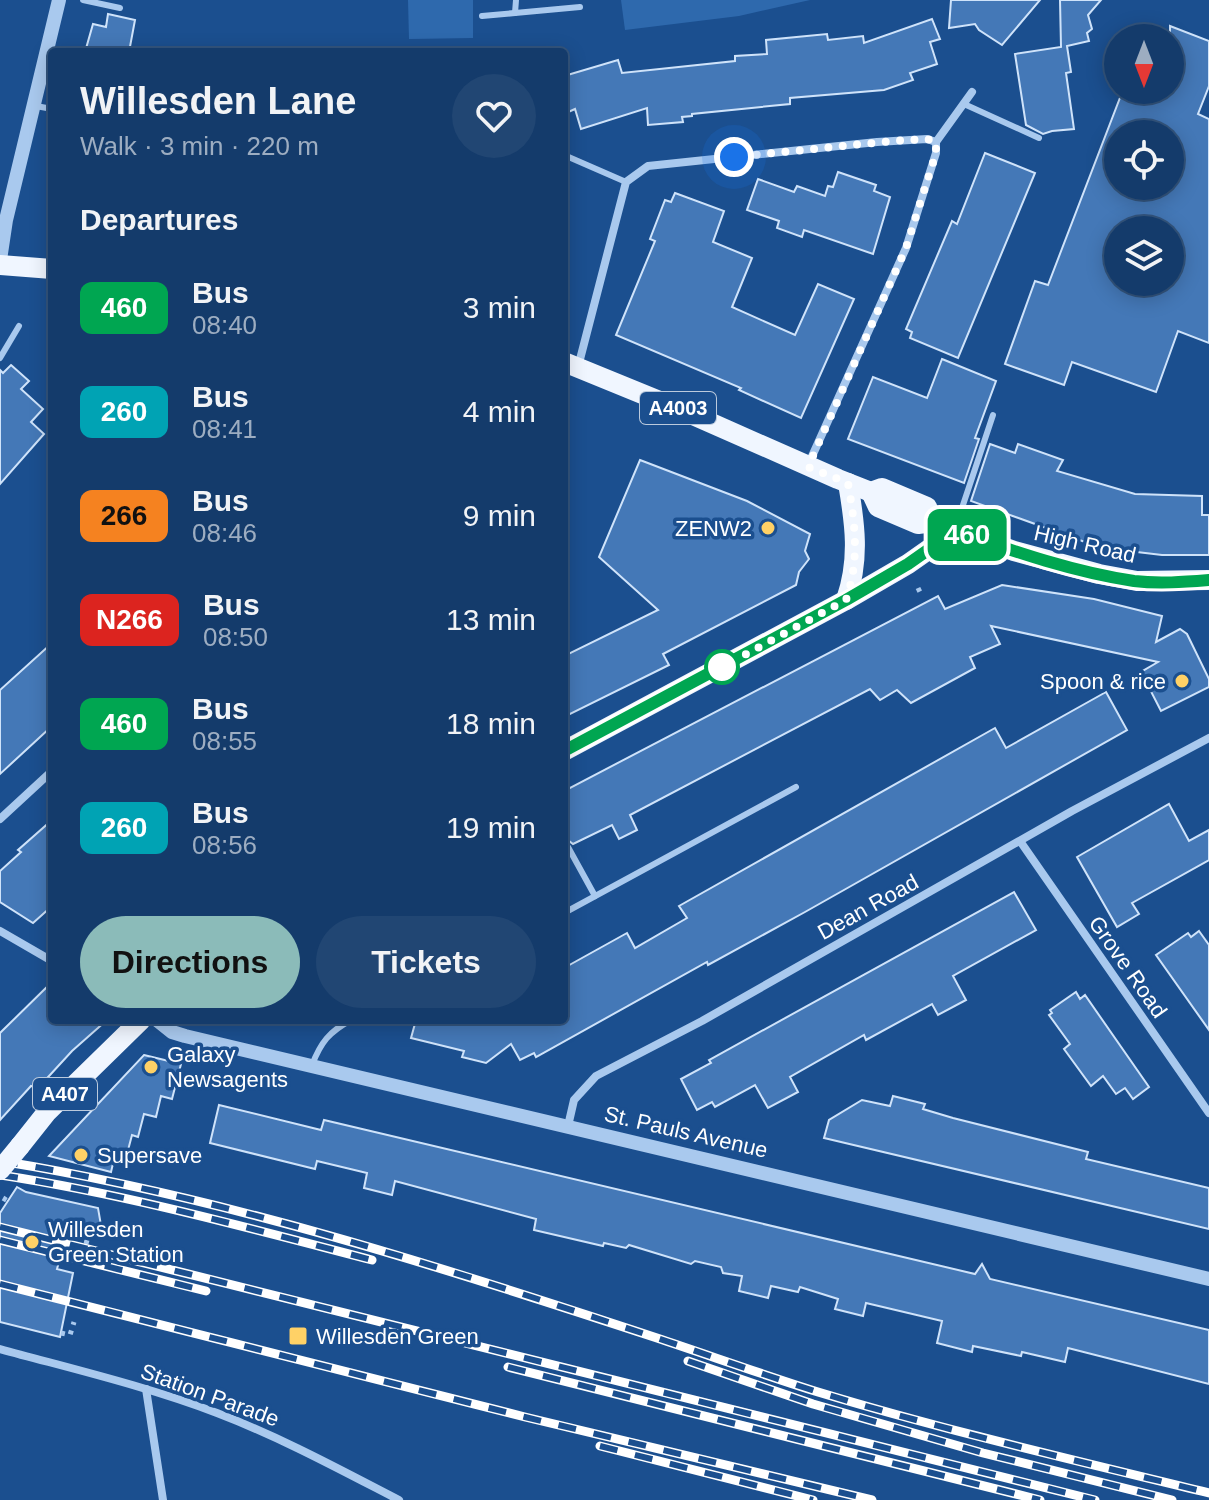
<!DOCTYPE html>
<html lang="en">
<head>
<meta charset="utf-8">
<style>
	:root { --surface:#143b6b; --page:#214673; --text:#f1f3f6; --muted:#9dadc1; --line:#33557e; --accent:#8bbbb9 }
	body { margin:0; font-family:Helvetica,sans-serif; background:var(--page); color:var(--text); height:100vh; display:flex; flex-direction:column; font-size:30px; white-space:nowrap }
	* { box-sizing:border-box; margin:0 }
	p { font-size:26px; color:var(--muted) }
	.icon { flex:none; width:44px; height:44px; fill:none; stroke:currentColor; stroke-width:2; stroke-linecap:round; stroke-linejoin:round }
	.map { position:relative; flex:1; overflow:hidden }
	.details { position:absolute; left:48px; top:48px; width:520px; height:976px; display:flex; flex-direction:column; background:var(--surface); border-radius:8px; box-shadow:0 4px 20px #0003,0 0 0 2px var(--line) }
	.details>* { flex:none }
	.badge { padding:0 16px; border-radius:12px; font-size:28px; line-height:52px }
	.needle { width:52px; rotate:180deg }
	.controls { position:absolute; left:1104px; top:24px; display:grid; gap:16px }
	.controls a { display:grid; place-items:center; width:80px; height:80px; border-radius:50%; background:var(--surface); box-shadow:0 4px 20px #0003,0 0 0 2px var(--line); font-size:40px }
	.you { position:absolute; width:40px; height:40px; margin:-20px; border:6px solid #fff; border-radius:50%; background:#1a73e8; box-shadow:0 0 0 12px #1a73e833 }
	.map>.badge { position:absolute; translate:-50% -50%; box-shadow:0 0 0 4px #fff }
	h2 { padding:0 32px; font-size:30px; line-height:72px }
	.round { display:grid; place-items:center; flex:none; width:84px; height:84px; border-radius:42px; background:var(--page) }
	.summary { display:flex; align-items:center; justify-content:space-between; height:136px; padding:0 32px }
	h1 { font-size:38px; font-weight:700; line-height:60px }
	.cta { display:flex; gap:16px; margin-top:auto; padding:16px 32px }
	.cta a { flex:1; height:92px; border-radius:48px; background:var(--accent); color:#111; font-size:32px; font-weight:700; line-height:92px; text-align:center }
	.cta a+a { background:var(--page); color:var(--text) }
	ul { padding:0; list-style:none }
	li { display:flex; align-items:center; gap:24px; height:104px; padding:0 32px }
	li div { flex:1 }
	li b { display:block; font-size:30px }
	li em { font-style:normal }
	li .badge { min-width:88px; font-weight:700; text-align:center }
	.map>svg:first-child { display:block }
	.green { fill:#2e69ad }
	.building { fill:#4478b7; stroke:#cfe3fa; stroke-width:2; fill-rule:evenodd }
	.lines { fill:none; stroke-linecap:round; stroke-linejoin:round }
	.path { stroke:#a9c9ee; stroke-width:5; stroke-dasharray:4 6; stroke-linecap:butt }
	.service { stroke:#a9c9ee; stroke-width:6 }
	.minor { stroke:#a9c9ee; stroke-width:8 }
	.tertiary { stroke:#a9c9ee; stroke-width:14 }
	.primary { stroke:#f0f6ff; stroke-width:20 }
	.rail-casing { stroke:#fff; stroke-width:9 }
	.rail { stroke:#1b4f8f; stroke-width:6; stroke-dasharray:18; stroke-linecap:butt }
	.primary-bridge { stroke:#f0f6ff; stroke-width:20 }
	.line-casing { stroke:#fff; stroke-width:18 }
	.line { stroke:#00a651; stroke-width:12 }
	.walk { stroke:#fff; stroke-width:8; stroke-dasharray:0 14.4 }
	.poi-dot { fill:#ffd166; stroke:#1b4f8f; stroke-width:3 }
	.stop-dot { fill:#fff; stroke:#00a651; stroke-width:4 }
	.labels { text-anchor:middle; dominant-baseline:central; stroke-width:7; stroke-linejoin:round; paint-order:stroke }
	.shield { fill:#1b4f8f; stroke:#bbcadd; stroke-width:2 }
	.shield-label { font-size:20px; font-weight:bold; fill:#fff }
	.poi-label { font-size:22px; fill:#fff; stroke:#1b4f8f; text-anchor:start }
	.street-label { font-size:22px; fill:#fff; stroke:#1b4f8f }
</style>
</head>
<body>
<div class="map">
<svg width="1209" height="1500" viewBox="0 0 1209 1500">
	<rect width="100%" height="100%" fill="#1b4f8f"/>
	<g class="green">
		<path d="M 408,0 L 473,0 L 473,38 L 409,39 Z"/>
		<path d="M 621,0 L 810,0 L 739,16 L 625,30 Z"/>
	</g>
	<g class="building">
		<path d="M 951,0 L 1040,0 L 1002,45 L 979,30 L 975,24 L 949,28 Z"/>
		<path d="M 1060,0 L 1101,0 L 1088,15 L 1092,29 L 1087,33 L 1089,41 L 1067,46 L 1071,72 L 1066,73 L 1074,129 L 1052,131 L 1043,134 L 1026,125 L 1015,54 L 1061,47 Z"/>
		<path d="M 108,14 L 135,20 L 129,52 L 85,52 L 93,24 L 106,27 Z"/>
		<path d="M 932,19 L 940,39 L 930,42 L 937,64 L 910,73 L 913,80 L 884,90 L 790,98 L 790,104 L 692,114 L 692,116 L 682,117 L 683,122 L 648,125 L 647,108 L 581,129 L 575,109 L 564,114 L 564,76 L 618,60 L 622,73 L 735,61 L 735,56 L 767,54 L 766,40 L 827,34 L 828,40 L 863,36 L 864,43 Z"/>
		<path d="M 1170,26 L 1209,41 L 1209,86 L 1198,114 L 1209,119 L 1209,343 L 1178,331 L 1156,392 L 1072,362 L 1064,385 L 1005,364 L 1035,281 L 1048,285 L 1123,90 L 1170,90 ZM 1118,134 L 1170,134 L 1170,186 L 1118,186 ZM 1118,230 L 1170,230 L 1170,282 L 1118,282 Z"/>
		<path d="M 985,153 L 1035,173 L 958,358 L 910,338 L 912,332 L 906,329 L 952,221 L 957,224 Z"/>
		<path d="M 838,172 L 876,185 L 874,191 L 890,197 L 873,254 L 804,230 L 802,237 L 777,228 L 779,221 L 747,210 L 758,179 L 794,192 L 797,186 L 825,196 L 828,186 L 833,187 Z"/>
		<path d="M 675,193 L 724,211 L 713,242 L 752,258 L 732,307 L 795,335 L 818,284 L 854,299 L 801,418 L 739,390 L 741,388 L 616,335 L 655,241 L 650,239 L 665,200 L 671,202 Z"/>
		<path d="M 942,359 L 996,381 L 975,438 L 979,439 L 964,483 L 848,439 L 873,377 L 927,398 Z"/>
		<path d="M 11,365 L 29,381 L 21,389 L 43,409 L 31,422 L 44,434 L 0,484 L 0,370 L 3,373 Z"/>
		<path d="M 990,444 L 1015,453 L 1018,444 L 1063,460 L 1057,471 L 1135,494 L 1202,496 L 1202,515 L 1209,515 L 1209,555 L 1162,555 L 1120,550 L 1085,542 L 971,501 Z"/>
		<path d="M 640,460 L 747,501 L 810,534 L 805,551 L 809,559 L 799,572 L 796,585 L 663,654 L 669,665 L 564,717 L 564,656 L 658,610 L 599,557 Z"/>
		<path d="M 1002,585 L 1094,599 L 1162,616 L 1156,642 L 1180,629 L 1187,634 L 1209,679 L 1209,687 L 1161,711 L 1141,672 L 1158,662 L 991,626 L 1000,644 L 970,657 L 975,668 L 911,703 L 897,690 L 880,700 L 870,689 L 630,815 L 637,830 L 619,839 L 612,825 L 573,844 L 569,841 L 564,843 L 564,791 L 938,596 L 945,609 Z"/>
		<path d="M 52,643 L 52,726 L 0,774 L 0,690 Z"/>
		<path d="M 1106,692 L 1127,730 L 805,912 L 708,965 L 707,962 L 536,1057 L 534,1053 L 520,1060 L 511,1044 L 486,1063 L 462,1057 L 464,1051 L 411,1038 L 416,1020 L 564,1020 L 564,968 L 627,933 L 635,948 L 687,918 L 679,906 L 995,728 L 1006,748 Z"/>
		<path d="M 1169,804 L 1189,841 L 1209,830 L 1209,860 L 1132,903 L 1139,914 L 1117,927 L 1077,857 Z"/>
		<path d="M 52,820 L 52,906 L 33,923 L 0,902 L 0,871 L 21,852 L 18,850 Z"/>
		<path d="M 1014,892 L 1036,930 L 953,976 L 966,1000 L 938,1015 L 932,1004 L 866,1040 L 864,1035 L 790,1077 L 798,1092 L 768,1108 L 755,1085 L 715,1107 L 712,1102 L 697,1110 L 681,1079 L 711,1063 L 709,1060 Z"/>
		<path d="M 1199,931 L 1209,945 L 1209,1030 L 1156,955 L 1188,933 L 1191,937 Z"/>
		<path d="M 52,982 L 52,1020 L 107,1020 L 72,1051 L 38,1088 L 31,1086 L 0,1120 L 0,1033 Z"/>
		<path d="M 1076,992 L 1080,999 L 1085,995 L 1149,1087 L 1133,1099 L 1125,1088 L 1116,1094 L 1103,1076 L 1091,1086 L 1064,1049 L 1070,1044 L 1049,1015 L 1052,1013 L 1050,1010 Z"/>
		<path d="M 144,1055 L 181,1064 L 172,1099 L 161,1096 L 156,1117 L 144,1114 L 138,1137 L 132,1135 L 127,1154 L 116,1151 L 111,1172 L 49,1156 Z"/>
		<path d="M 893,1096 L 925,1104 L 923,1109 L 953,1118 L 1088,1152 L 1086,1159 L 1209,1188 L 1209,1229 L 824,1138 L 829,1120 L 862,1100 L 890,1106 Z"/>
		<path d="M 219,1105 L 321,1130 L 324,1120 L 975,1274 L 982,1264 L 990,1279 L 1209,1330 L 1209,1384 L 1068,1348 L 1065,1362 L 1022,1352 L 1021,1356 L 973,1346 L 972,1352 L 937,1343 L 942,1321 L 866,1303 L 863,1316 L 835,1309 L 838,1299 L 800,1287 L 798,1292 L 771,1286 L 768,1298 L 739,1291 L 742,1276 L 723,1273 L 721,1267 L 695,1261 L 691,1264 L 629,1245 L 626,1248 L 604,1243 L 603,1246 L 534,1230 L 536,1219 L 395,1181 L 392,1195 L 364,1188 L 367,1173 L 317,1161 L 315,1169 L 210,1143 Z"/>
		<path d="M 17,1187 L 26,1192 L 98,1208 L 102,1231 L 70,1222 L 57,1269 L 73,1273 L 60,1337 L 0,1322 L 0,1213 Z"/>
	</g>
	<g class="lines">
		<g class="path">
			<path d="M 918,588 L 922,596"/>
			<path d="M 3,1198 L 8,1201"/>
			<path d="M 86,1244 L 90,1228"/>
			<path d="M 61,1333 L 70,1335 L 74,1322"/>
		</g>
		<g class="service">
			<path d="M 83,0 L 120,8"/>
			<path d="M 516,0 L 515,13 L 580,7"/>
			<path d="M 482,16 L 515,13"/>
			<path d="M 964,104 L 1039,138"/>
			<path d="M 36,106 L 52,109"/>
			<path d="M 564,155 L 626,182"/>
			<path d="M 0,358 L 19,326"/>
			<path d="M 956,526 L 993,415"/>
			<path d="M 568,847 L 595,896"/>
			<path d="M 564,913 L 796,787"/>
			<path d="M 312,1065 C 321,1042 329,1032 351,1020"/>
		</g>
		<g class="minor">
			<path d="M 936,142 L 972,92"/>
			<path d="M 578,367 L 626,182 L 648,166 L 877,142 L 927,139 L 936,142 L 936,153 L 906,248 L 809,463"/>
			<path d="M 0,819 L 52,771"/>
			<path d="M 1020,841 L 1209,1113"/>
			<path d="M 0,931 L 52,961"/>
			<path d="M 568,1126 L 574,1100 L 596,1076 L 702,1021 L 1072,811 L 1209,738"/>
			<path d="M 0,1349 C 73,1369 146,1386 217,1413 C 280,1437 339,1469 399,1500"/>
			<path d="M 146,1389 L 163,1500"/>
		</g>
		<g class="tertiary">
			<path d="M 0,260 L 6,220 L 59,0"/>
			<path d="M 157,1020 L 172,1032 L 185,1036 L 1209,1279"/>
		</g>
		<g class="primary">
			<path d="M 0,265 L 52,269"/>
			<path d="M 564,362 L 684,411 L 838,479 L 871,492 L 882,488 L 927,507 L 933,522"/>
			<path d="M 871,492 L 878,507 L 918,524 L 933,522 L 1014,551 L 1099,574 L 1137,581 L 1209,580"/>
			<path d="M 846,600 C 860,559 855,524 848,483"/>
			<path d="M 564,751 L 846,600 L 908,564 L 955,531"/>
			<path d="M 20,1146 L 47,1112 L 141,1020"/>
		</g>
		<defs>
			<g id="rail">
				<path d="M 0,1161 C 224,1197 442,1267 657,1338 C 711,1356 764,1375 818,1392 C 947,1431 1078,1461 1209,1493"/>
				<path d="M 0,1175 C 125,1194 249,1228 372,1260"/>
				<path d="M 0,1227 L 1095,1500"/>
				<path d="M 0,1240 L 206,1291"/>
				<path d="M 0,1284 L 525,1417 L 872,1500"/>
				<path d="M 688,1361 L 813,1404 L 983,1453 L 1172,1500"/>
				<path d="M 508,1367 L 1040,1500"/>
				<path d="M 600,1446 L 813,1500"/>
			</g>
		</defs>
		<use href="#rail" class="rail-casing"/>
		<use href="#rail" class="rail"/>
		<path class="primary-bridge" d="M 0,1170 L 20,1146"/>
	</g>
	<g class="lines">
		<defs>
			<path id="line" d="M 564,751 L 846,600 L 908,564 L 955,531 C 1013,551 1073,572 1134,581 C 1159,584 1184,582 1209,580"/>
		</defs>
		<use href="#line" class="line-casing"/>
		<use href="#line" class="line"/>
		<path class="walk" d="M 722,667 L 715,671 L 846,600 C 860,559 855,524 848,483 L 808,467 L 906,248 L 936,153 L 936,142 L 927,139 L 893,141 L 734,157"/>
	</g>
	<g class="poi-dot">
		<circle cx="768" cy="528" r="8"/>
		<circle cx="1182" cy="681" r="8"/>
		<circle cx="151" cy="1067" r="8"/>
		<circle cx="81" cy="1155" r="8"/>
		<circle cx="32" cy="1242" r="8"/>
		<rect x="288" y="1326" width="20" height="20" rx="4"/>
	</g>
	<circle class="stop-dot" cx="722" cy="667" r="16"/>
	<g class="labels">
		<g class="shield">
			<rect x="640" y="392" width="76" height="32" rx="6"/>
			<rect x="33" y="1078" width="64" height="32" rx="6"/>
		</g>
		<g class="shield-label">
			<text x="678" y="408">A4003</text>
			<text x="65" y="1094">A407</text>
		</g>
		<g class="poi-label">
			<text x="752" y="528" text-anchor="end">ZENW2</text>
			<text x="1166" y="681" text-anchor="end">Spoon &amp; rice</text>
			<text x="167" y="1054">Galaxy<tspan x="167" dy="25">Newsagents</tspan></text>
			<text x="97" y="1155">Supersave</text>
			<text x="48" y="1229">Willesden<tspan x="48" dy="25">Green Station</tspan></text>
			<text x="316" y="1336">Willesden Green</text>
		</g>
		<g class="street-label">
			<text transform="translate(1085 544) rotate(13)">High Road</text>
			<text transform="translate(868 907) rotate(-29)">Dean Road</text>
			<text transform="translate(1128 967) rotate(55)">Grove Road</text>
			<text transform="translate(686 1132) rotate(13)">St. Pauls Avenue</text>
			<text transform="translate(210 1395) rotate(20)">Station Parade</text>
		</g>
	</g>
</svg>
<div class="controls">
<a><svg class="needle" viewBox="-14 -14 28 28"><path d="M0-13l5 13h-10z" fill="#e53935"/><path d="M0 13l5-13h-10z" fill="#9dadc1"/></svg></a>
<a><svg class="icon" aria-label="locate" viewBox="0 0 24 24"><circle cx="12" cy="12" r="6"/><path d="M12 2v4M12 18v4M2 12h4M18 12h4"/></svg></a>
<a><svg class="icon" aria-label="layers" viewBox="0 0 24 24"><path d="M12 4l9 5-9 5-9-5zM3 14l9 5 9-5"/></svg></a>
</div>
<div class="you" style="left:734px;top:157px"></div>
<b class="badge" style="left:967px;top:535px;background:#00a651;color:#fff">460</b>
<section class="details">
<div class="summary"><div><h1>Willesden Lane</h1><p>Walk · 3 min · 220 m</p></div><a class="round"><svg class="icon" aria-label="heart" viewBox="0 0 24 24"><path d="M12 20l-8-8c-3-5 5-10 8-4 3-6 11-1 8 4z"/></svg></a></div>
<h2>Departures</h2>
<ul>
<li><span class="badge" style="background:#00a651;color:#fff">460</span><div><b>Bus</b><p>08:40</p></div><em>3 min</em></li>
<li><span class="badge" style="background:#00a3b4;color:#fff">260</span><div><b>Bus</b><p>08:41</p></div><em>4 min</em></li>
<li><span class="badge" style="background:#f58220;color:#111">266</span><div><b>Bus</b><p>08:46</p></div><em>9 min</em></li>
<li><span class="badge" style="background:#dc241f;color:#fff">N266</span><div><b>Bus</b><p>08:50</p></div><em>13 min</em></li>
<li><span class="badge" style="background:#00a651;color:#fff">460</span><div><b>Bus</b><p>08:55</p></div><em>18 min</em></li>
<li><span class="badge" style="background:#00a3b4;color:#fff">260</span><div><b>Bus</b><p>08:56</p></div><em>19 min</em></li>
</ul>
<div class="cta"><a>Directions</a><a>Tickets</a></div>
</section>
</div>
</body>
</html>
